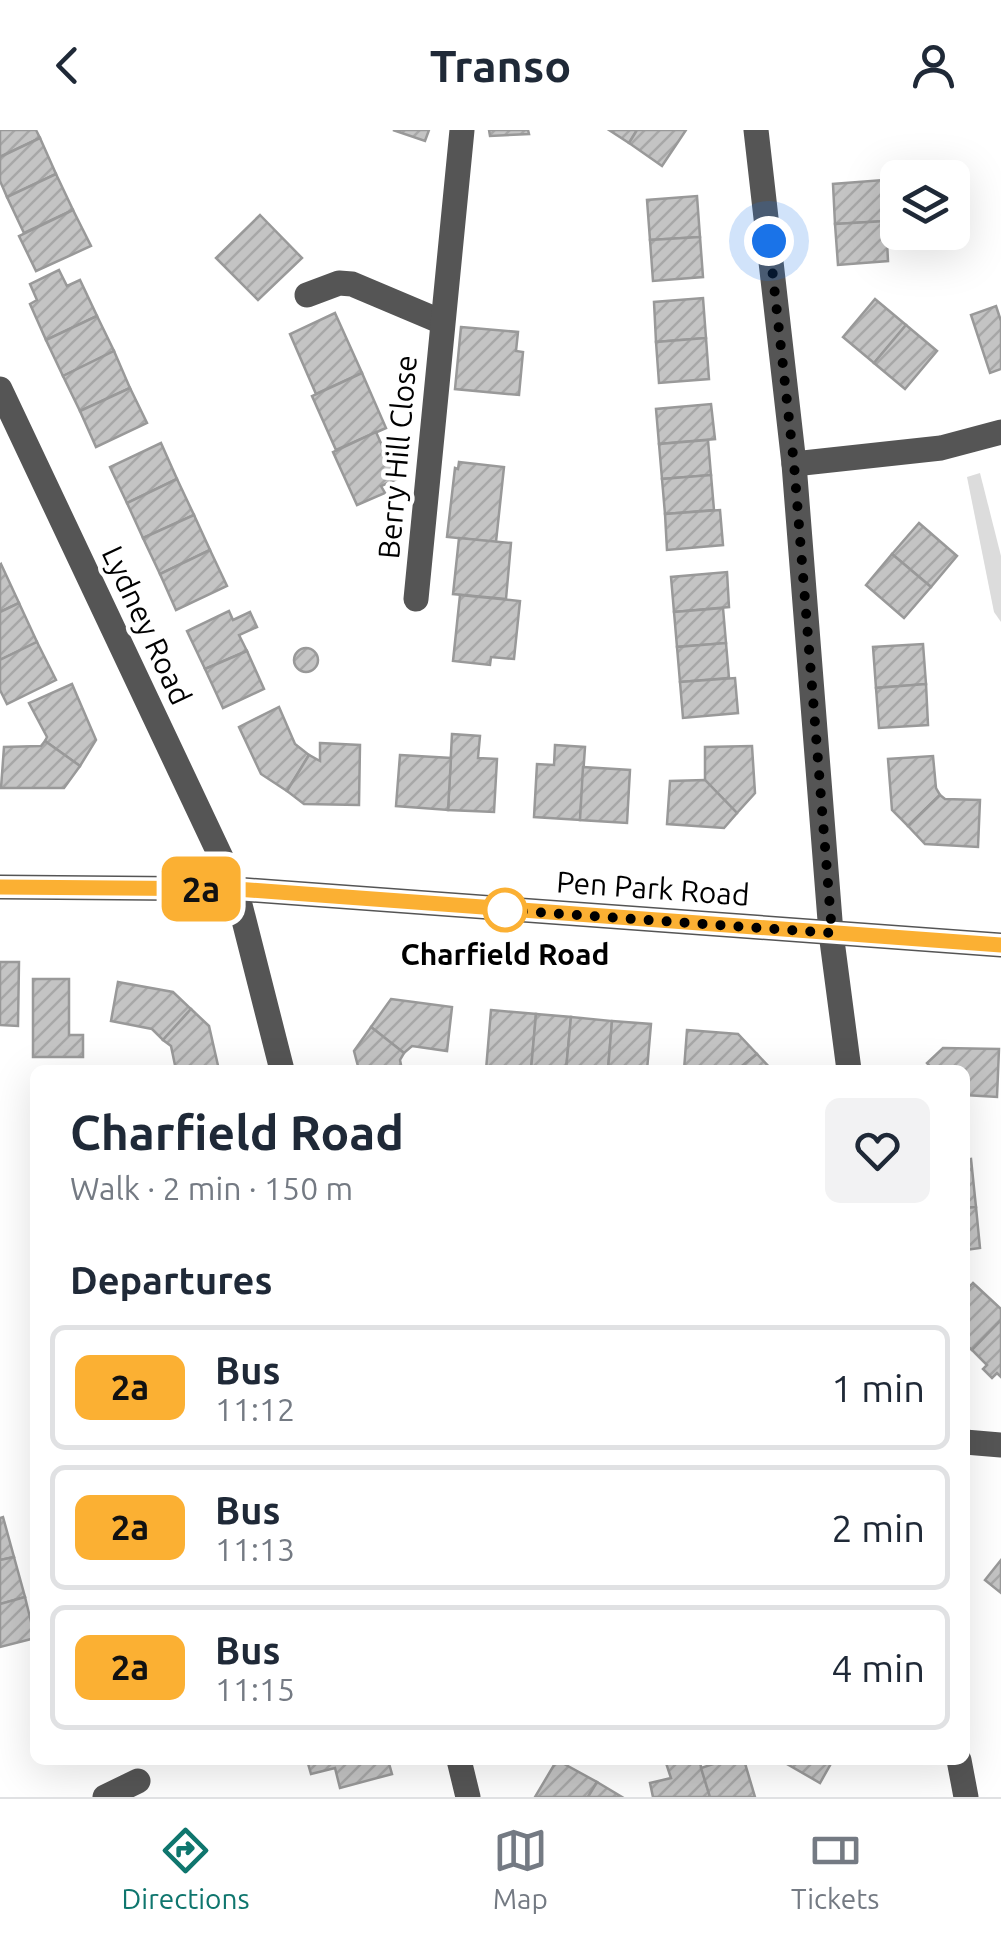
<!DOCTYPE html>
<html lang="en">
<head>
<meta charset="utf-8">
<style>
	:root { --surface:#fff; --page:#f2f2f3; --text:#1f2937; --muted:#747a83; --line:#e0e1e3; --accent:#0f766e }
	body { margin:0; font-family:Ubuntu,sans-serif; background:var(--page); color:var(--text); height:100vh; display:flex; flex-direction:column; font-size:38px; white-space:nowrap }
	* { box-sizing:border-box; margin:0 }
	p { font-size:32px; color:var(--muted) }
	.icon { flex:none; width:55px; height:55px; fill:none; stroke:currentColor; stroke-width:2; stroke-linecap:round; stroke-linejoin:round }
	.map { position:relative; flex:1; overflow:hidden }
	.side { position:absolute; left:30px; top:935px; width:940px; height:700px; display:flex; flex-direction:column; background:var(--surface); border-radius:15px; box-shadow:0 10px 40px #0002 }
	.side>* { flex:none }
	.badge { padding:0 20px; border-radius:15px; font-size:35px; line-height:65px }
	.fabs { position:absolute; left:880px; top:30px; display:grid; gap:20px }
	.fabs a { display:grid; place-items:center; width:90px; height:90px; border-radius:15px; background:var(--surface); box-shadow:0 10px 40px #0002; font-size:50px }
	.you { position:absolute; width:50px; height:50px; margin:-25px; border:8px solid #fff; border-radius:50%; background:#1a73e8; box-shadow:0 0 0 15px #1a73e833 }
	.map>.badge { position:absolute; translate:-50% -50%; box-shadow:0 0 0 5px #fff }
	h2 { padding:0 40px; font-size:38px; line-height:90px }
	.round { display:grid; place-items:center; flex:none; width:105px; height:105px; border-radius:15px; background:var(--page) }
	.headline { display:flex; align-items:center; justify-content:space-between; height:170px; padding:0 40px }
	h1 { font-size:48px; font-weight:600; line-height:75px }
	ul { padding:0; list-style:none }
	li { display:flex; align-items:center; gap:30px; height:125px; margin:0 20px 15px; padding:0 20px; border:5px solid var(--line); border-radius:15px }
	li div { flex:1 }
	li b { display:block; font-size:38px }
	li em { font-style:normal }
	li .badge { min-width:110px; font-weight:700; text-align:center }
	header { display:flex; justify-content:space-between; align-items:center; height:130px; padding:0 40px; background:var(--surface); font-size:45px; font-weight:600 }
	.menu { display:flex; justify-content:space-around; align-items:center; height:140px; border-top:2px solid var(--line); background:var(--surface); font-size:28px; color:var(--muted) }
	.menu a { display:grid; justify-items:center; gap:5px }
	.menu .current { color:var(--accent) }
	.map>svg:first-child { display:block }
	.green { fill:#dcdcdc }
	.building { fill:url(#building-hatch); stroke:#999; stroke-width:2.5 }
	.lines { fill:none; stroke-linecap:round; stroke-linejoin:round }
	.minor { stroke:#555; stroke-width:25 }
	.line-casing { stroke:#fff; stroke-width:22 }
	.line { stroke:#fbb033; stroke-width:15 }
	.walk { stroke:#000; stroke-width:10; stroke-dasharray:0 18 }
	.stop-dot { fill:#fff; stroke:#fbb033; stroke-width:5 }
	.labels { text-anchor:middle; dominant-baseline:central; stroke-width:9; stroke-linejoin:round; paint-order:stroke }
	.street-label { font-size:30px; fill:#000; stroke:#fff }
	.stop-label { font-size:30px; font-weight:bold; fill:#000; stroke:#fff }
</style>
</head>
<body>
<header><svg class="icon" aria-label="back" viewBox="0 0 24 24"><path d="M15 5l-7 7 7 7"/></svg>Transo<svg class="icon" aria-label="person" viewBox="0 0 24 24"><circle cx="12" cy="8" r="4"/><path d="M4 21q1-7 8-7t8 7"/></svg></header>
<div class="map">
<svg width="1001" height="1667" viewBox="0 0 1001 1667">
	<defs>
		<pattern id="building-hatch" width="6" height="6" patternUnits="userSpaceOnUse" patternTransform="scale(2.5)"><rect width="6" height="6" fill="#c4c4c4"/><path d="M-1 1l2-2M0 6l6-6M5 7l2-2" fill="none" stroke="#a7a7a7"/></pattern>
	</defs>
	<rect width="100%" height="100%" fill="#fff"/>
	<path class="green" d="M 980,343 L 1001,426 L 1001,492 L 994,482 L 967,347 Z"/>
	<g class="building">
		<path d="M 0,0 L 36,0 L 40,8 L 0,27 Z"/>
		<path d="M 393,0 L 429,0 L 425,11 Z"/>
		<path d="M 489,0 L 528,0 L 529,4 L 490,6 Z"/>
		<path d="M 609,0 L 637,0 L 629,13 Z"/>
		<path d="M 637,0 L 686,0 L 662,36 L 629,13 Z"/>
		<path d="M 40,8 L 56,44 L 7,67 L 0,51 L 0,27 Z"/>
		<path d="M 56,44 L 73,80 L 24,103 L 7,67 Z"/>
		<path d="M 883,50 L 886,91 L 835,94 L 833,54 Z"/>
		<path d="M 697,66 L 700,107 L 650,110 L 647,70 Z"/>
		<path d="M 73,80 L 91,116 L 36,141 L 19,106 Z"/>
		<path d="M 260,85 L 302,128 L 258,170 L 216,128 Z"/>
		<path d="M 886,91 L 888,131 L 838,135 L 835,94 Z"/>
		<path d="M 700,107 L 703,147 L 653,151 L 650,110 Z"/>
		<path d="M 59,140 L 67,156 L 80,150 L 97,186 L 46,210 L 30,174 L 37,170 L 30,154 Z"/>
		<path d="M 703,168 L 706,208 L 656,212 L 654,172 Z"/>
		<path d="M 875,169 L 906,195 L 874,233 L 843,207 Z"/>
		<path d="M 996,176 L 1001,191 L 1001,239 L 990,243 L 971,185 Z"/>
		<path d="M 335,183 L 362,243 L 316,264 L 290,204 Z"/>
		<path d="M 97,186 L 114,221 L 63,246 L 46,210 Z"/>
		<path d="M 906,195 L 937,221 L 905,259 L 874,233 Z"/>
		<path d="M 461,197 L 518,202 L 516,221 L 523,222 L 519,265 L 455,259 Z"/>
		<path d="M 706,208 L 709,249 L 659,253 L 656,212 Z"/>
		<path d="M 114,221 L 130,258 L 80,281 L 63,246 Z"/>
		<path d="M 362,243 L 386,298 L 336,320 L 312,266 Z"/>
		<path d="M 130,258 L 147,293 L 96,317 L 80,281 Z"/>
		<path d="M 711,274 L 715,309 L 659,314 L 656,279 Z"/>
		<path d="M 376,302 L 397,349 L 381,356 L 385,363 L 357,375 L 333,322 Z"/>
		<path d="M 708,310 L 711,345 L 662,349 L 659,314 Z"/>
		<path d="M 161,313 L 177,349 L 127,373 L 110,337 Z"/>
		<path d="M 459,332 L 504,337 L 496,412 L 447,407 L 455,338 L 458,339 Z"/>
		<path d="M 711,345 L 714,380 L 665,384 L 662,349 Z"/>
		<path d="M 177,349 L 194,385 L 143,408 L 127,373 Z"/>
		<path d="M 720,380 L 723,415 L 667,420 L 665,384 Z"/>
		<path d="M 194,385 L 210,420 L 160,444 L 143,408 Z"/>
		<path d="M 919,393 L 957,426 L 931,457 L 892,424 Z"/>
		<path d="M 459,408 L 511,413 L 506,469 L 453,464 Z"/>
		<path d="M 210,420 L 227,456 L 176,480 L 160,444 Z"/>
		<path d="M 892,424 L 931,457 L 904,488 L 866,455 Z"/>
		<path d="M 1,434 L 19,473 L 0,482 L 0,435 Z"/>
		<path d="M 727,442 L 729,477 L 674,482 L 671,447 Z"/>
		<path d="M 460,465 L 520,471 L 514,529 L 491,527 L 490,535 L 453,531 Z"/>
		<path d="M 19,473 L 37,512 L 0,530 L 0,482 Z"/>
		<path d="M 723,478 L 726,513 L 677,517 L 674,482 Z"/>
		<path d="M 229,481 L 233,490 L 250,482 L 257,497 L 239,505 L 247,521 L 205,539 L 187,501 Z"/>
		<path d="M 37,512 L 56,550 L 7,574 L 0,560 L 0,530 Z"/>
		<path d="M 726,513 L 729,548 L 680,552 L 677,517 Z"/>
		<path d="M 923,514 L 926,554 L 876,558 L 873,517 Z"/>
		<circle cx="306" cy="530" r="12"/>
		<path d="M 247,521 L 264,559 L 223,578 L 205,539 Z"/>
		<path d="M 735,548 L 738,583 L 683,588 L 680,552 Z"/>
		<path d="M 72,554 L 96,610 L 80,636 L 45,611 L 47,607 L 29,573 Z"/>
		<path d="M 926,554 L 928,595 L 879,598 L 876,558 Z"/>
		<path d="M 279,577 L 295,614 L 309,625 L 287,661 L 261,644 L 239,597 Z"/>
		<path d="M 452,604 L 480,606 L 478,628 L 497,629 L 494,682 L 448,680 Z"/>
		<path d="M 45,611 L 80,636 L 64,658 L 1,658 L 4,617 L 41,616 Z"/>
		<path d="M 320,613 L 360,615 L 359,675 L 304,674 L 287,661 L 309,625 L 320,631 Z"/>
		<path d="M 555,615 L 585,617 L 580,690 L 534,687 L 537,634 L 554,635 Z"/>
		<path d="M 752,616 L 755,663 L 737,683 L 705,650 L 705,617 Z"/>
		<path d="M 400,625 L 451,628 L 448,680 L 396,676 Z"/>
		<path d="M 933,626 L 936,658 L 940,665 L 908,696 L 892,680 L 888,629 Z"/>
		<path d="M 583,637 L 630,640 L 627,693 L 580,690 Z"/>
		<path d="M 705,650 L 737,683 L 724,698 L 667,694 L 670,651 Z"/>
		<path d="M 940,665 L 945,669 L 980,670 L 978,717 L 925,714 L 908,696 Z"/>
		<path d="M 0,832 L 19,832 L 18,896 L 0,895 Z"/>
		<path d="M 33,849 L 69,849 L 69,905 L 83,905 L 83,927 L 33,927 Z"/>
		<path d="M 118,852 L 173,862 L 191,879 L 163,910 L 152,899 L 111,891 Z"/>
		<path d="M 391,869 L 452,877 L 447,921 L 412,916 L 404,923 L 371,897 Z"/>
		<path d="M 191,879 L 209,896 L 219,940 L 176,940 L 171,916 L 163,910 Z"/>
		<path d="M 491,880 L 536,884 L 531,940 L 486,940 Z"/>
		<path d="M 536,884 L 571,887 L 566,940 L 531,940 Z"/>
		<path d="M 571,887 L 612,891 L 608,940 L 566,940 Z"/>
		<path d="M 612,891 L 651,894 L 647,940 L 608,940 Z"/>
		<path d="M 371,897 L 404,923 L 400,930 L 402,940 L 359,940 L 354,921 Z"/>
		<path d="M 687,900 L 738,904 L 757,924 L 737,940 L 684,940 Z"/>
		<path d="M 943,918 L 999,919 L 997,967 L 965,965 L 965,940 L 933,940 L 927,933 Z"/>
		<path d="M 757,924 L 772,940 L 737,940 Z"/>
		<path d="M 971,1029 L 976,1077 L 965,1078 L 965,1030 Z"/>
		<path d="M 976,1077 L 980,1118 L 965,1120 L 965,1078 Z"/>
		<path d="M 973,1153 L 1001,1179 L 1001,1190 L 972,1220 L 965,1214 L 965,1161 Z"/>
		<path d="M 1001,1190 L 1001,1247 L 997,1243 L 992,1248 L 983,1239 L 987,1235 L 972,1220 Z"/>
		<path d="M 3,1387 L 14,1427 L 0,1430 L 0,1388 Z"/>
		<path d="M 14,1427 L 25,1467 L 0,1474 L 0,1430 Z"/>
		<path d="M 1001,1430 L 1001,1463 L 985,1450 Z"/>
		<path d="M 25,1467 L 35,1508 L 0,1517 L 0,1474 Z"/>
		<path d="M 307,1630 L 388,1630 L 392,1644 L 340,1658 L 335,1638 L 311,1644 Z"/>
		<path d="M 557,1630 L 597,1652 L 588,1667 L 535,1667 Z"/>
		<path d="M 665,1630 L 699,1630 L 710,1667 L 653,1667 L 650,1653 L 671,1648 Z"/>
		<path d="M 725,1630 L 744,1630 L 755,1667 L 710,1667 L 701,1638 Z"/>
		<path d="M 780,1630 L 833,1630 L 820,1653 Z"/>
		<path d="M 597,1652 L 622,1667 L 588,1667 Z"/>
	</g>
	<g class="lines">
		<g class="minor">
			<path d="M 756,0 L 794,334 L 831,803 L 849,940"/>
			<path d="M 307,165 L 339,153 L 352,154 L 442,192"/>
			<path d="M 0,259 L 236,759 L 282,940"/>
			<path d="M 794,334 L 941,318 L 1001,302"/>
			<path d="M 416,469 L 462,0"/>
			<path d="M 0,757 L 236,759 L 1001,815"/>
			<path d="M 965,1312 L 1001,1315"/>
			<path d="M 459,1630 L 468,1667"/>
			<path d="M 959,1630 L 966,1667"/>
			<path d="M 105,1667 L 138,1651"/>
		</g>
	</g>
	<g class="lines">
		<defs>
			<path id="line" d="M 0,757 L 236,759 L 1001,815"/>
		</defs>
		<use href="#line" class="line-casing"/>
		<use href="#line" class="line"/>
		<path class="walk" d="M 505,780 L 832,803 L 794,334 L 769,111"/>
	</g>
	<circle class="stop-dot" cx="505" cy="780" r="20"/>
	<g class="labels">
		<g class="street-label">
			<text transform="translate(397 327) rotate(-85)">Berry Hill Close</text>
			<text transform="translate(147 495) rotate(65)">Lydney Road</text>
			<text transform="translate(653 758) rotate(4)">Pen Park Road</text>
		</g>
		<g class="stop-label">
			<text x="505" y="824">Charfield Road</text>
		</g>
	</g>
</svg>
<div class="fabs">
<a><svg class="icon" aria-label="layers" viewBox="0 0 24 24"><path d="M12 4l9 5-9 5-9-5zM3 14l9 5 9-5"/></svg></a>
</div>
<div class="you" style="left:769px;top:111px"></div>
<b class="badge" style="left:201px;top:759px;background:#fbb033;color:#111">2a</b>
<section class="side">
<div class="headline"><div><h1>Charfield Road</h1><p>Walk · 2 min · 150 m</p></div><a class="round"><svg class="icon" aria-label="heart" viewBox="0 0 24 24"><path d="M12 20l-8-8c-3-5 5-10 8-4 3-6 11-1 8 4z"/></svg></a></div>
<h2>Departures</h2>
<ul>
<li><span class="badge" style="background:#fbb033;color:#111">2a</span><div><b>Bus</b><p>11:12</p></div><em>1 min</em></li>
<li><span class="badge" style="background:#fbb033;color:#111">2a</span><div><b>Bus</b><p>11:13</p></div><em>2 min</em></li>
<li><span class="badge" style="background:#fbb033;color:#111">2a</span><div><b>Bus</b><p>11:15</p></div><em>4 min</em></li>
</ul>
</section>
</div>
<nav class="menu">
<a class="current"><svg class="icon" aria-label="directions" viewBox="0 0 24 24"><path d="M12 3l9 9-9 9-9-9zM9 14v-3h6M13 9l2 2-2 2"/></svg>Directions</a>
<a><svg class="icon" aria-label="map" viewBox="0 0 24 24"><path d="M3 6l6-2 6 2 6-2v14l-6 2-6-2-6 2zM9 4v14M15 6v14"/></svg>Map</a>
<a><svg class="icon" aria-label="tickets" viewBox="0 0 24 24"><path d="M3 7h18v10H3zM15 7v10"/></svg>Tickets</a>
</nav>
</body>
</html>
